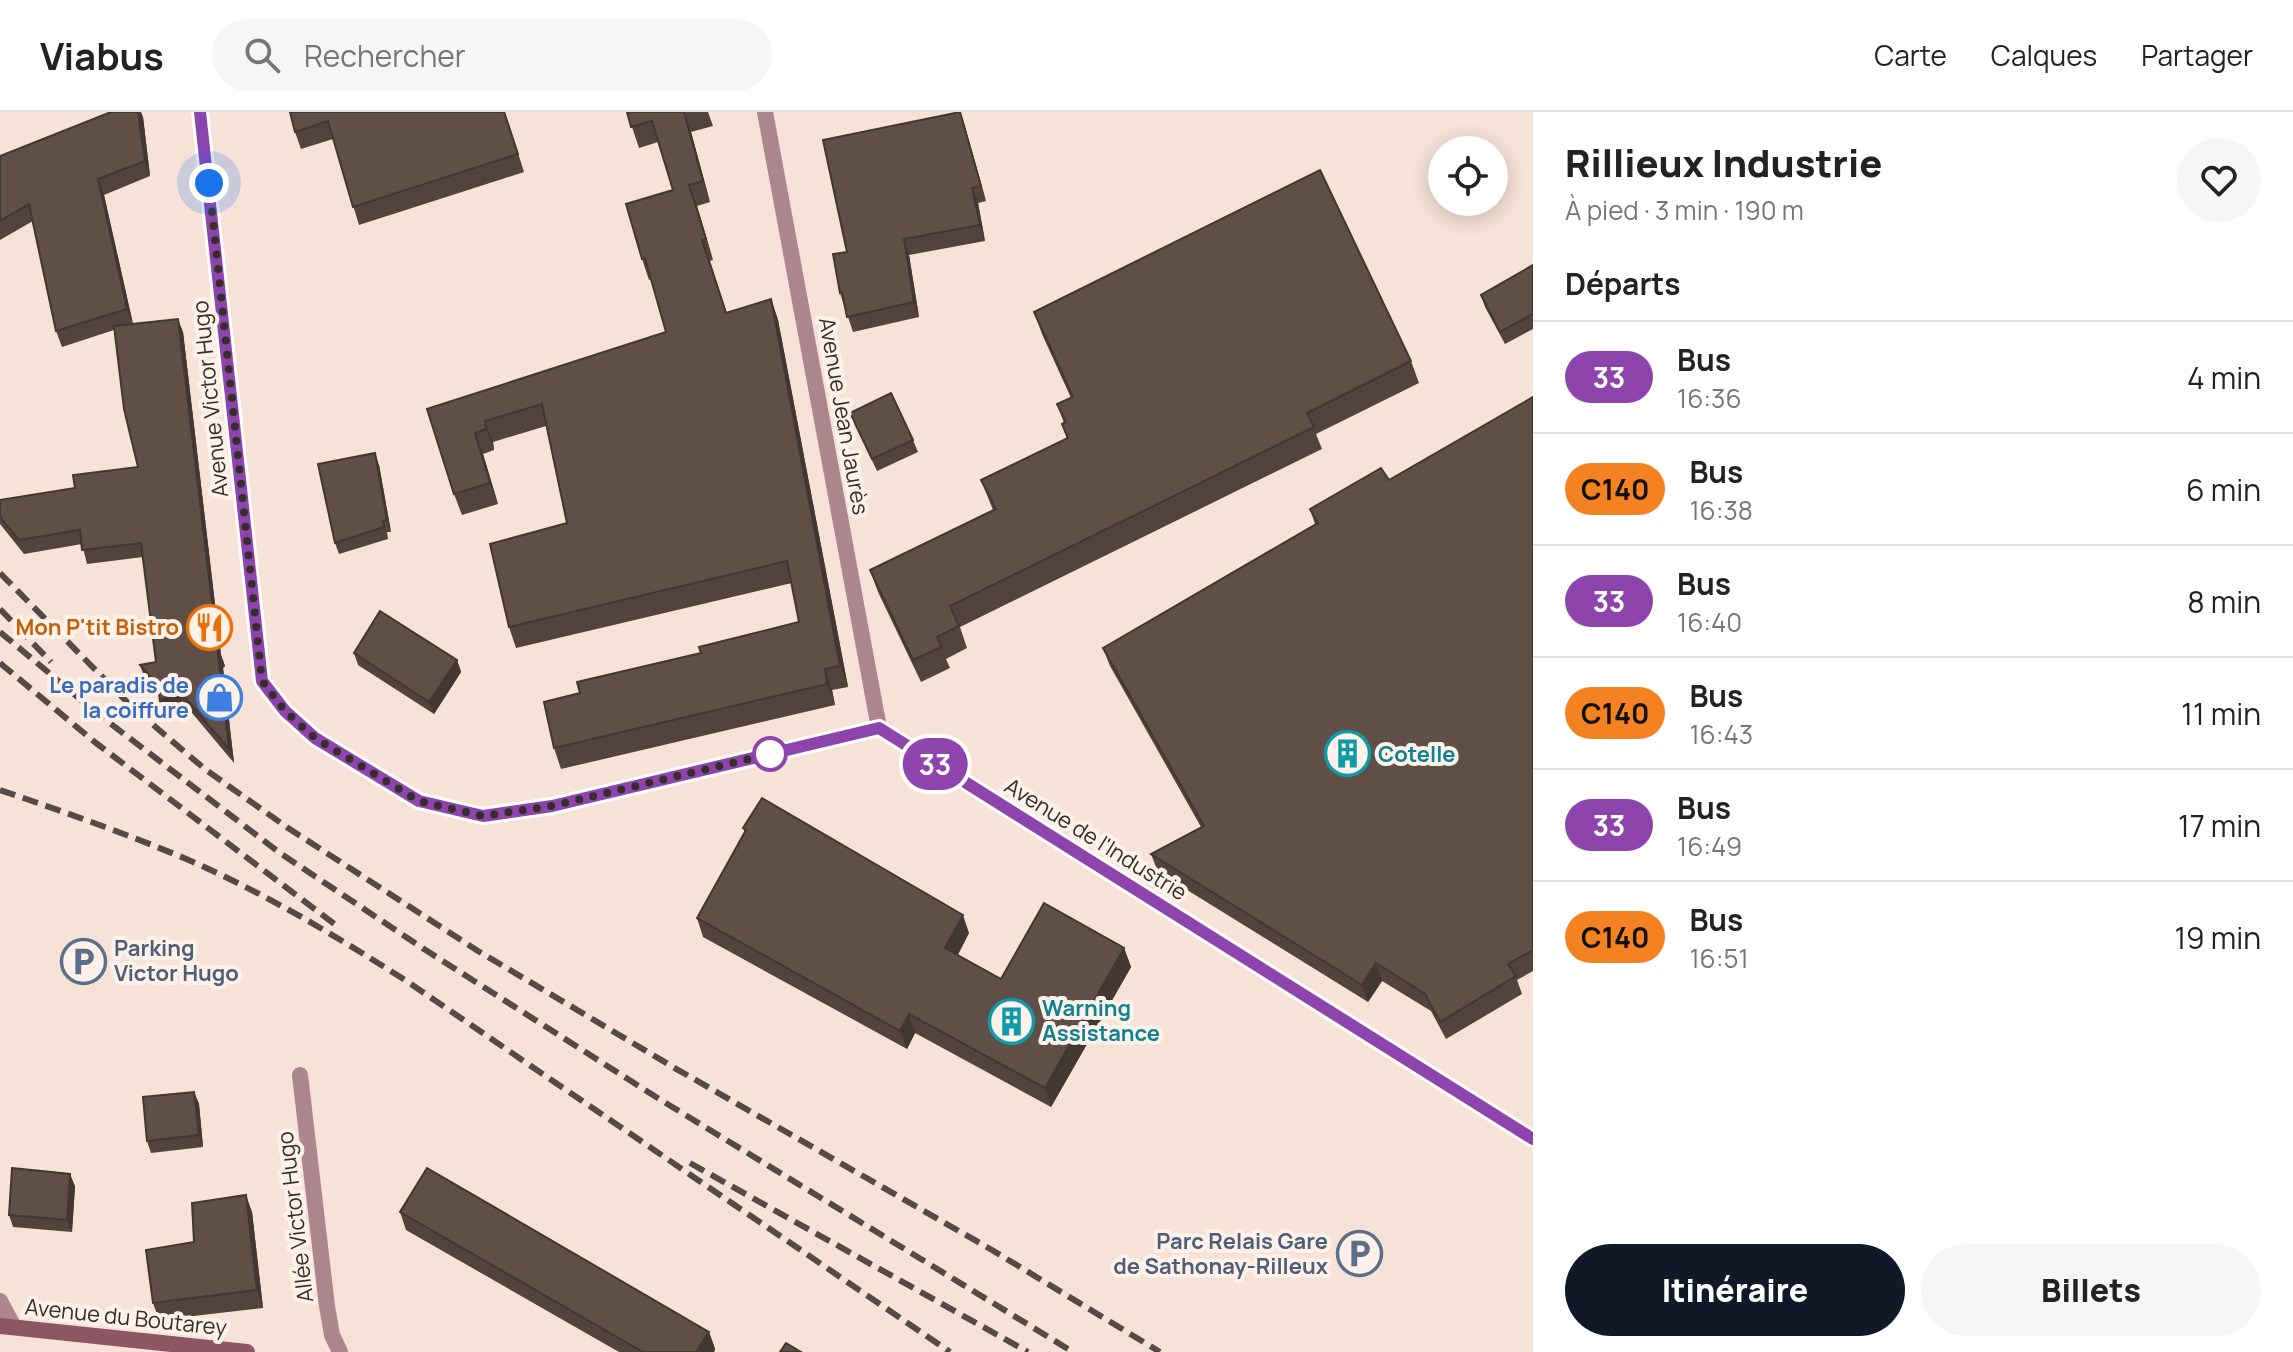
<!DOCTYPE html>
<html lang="fr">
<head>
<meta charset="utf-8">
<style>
	:root { --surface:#fff; --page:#f6f6f6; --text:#222; --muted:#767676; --line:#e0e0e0; --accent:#111827 }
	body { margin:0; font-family:Manrope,sans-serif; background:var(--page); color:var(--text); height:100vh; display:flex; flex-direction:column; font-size:30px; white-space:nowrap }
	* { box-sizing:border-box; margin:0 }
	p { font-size:26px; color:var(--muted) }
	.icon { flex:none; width:44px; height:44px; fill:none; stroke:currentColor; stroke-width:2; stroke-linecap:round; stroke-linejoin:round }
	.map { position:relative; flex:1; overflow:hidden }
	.side { display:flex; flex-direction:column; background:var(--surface); width:760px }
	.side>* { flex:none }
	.badge { padding:0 16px; border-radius:26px; font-size:28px; line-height:52px }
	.controls { position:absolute; left:1428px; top:24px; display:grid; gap:16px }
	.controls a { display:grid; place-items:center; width:80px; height:80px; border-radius:50%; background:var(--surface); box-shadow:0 4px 20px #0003; font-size:40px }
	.you { position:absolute; width:40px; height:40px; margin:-20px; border:6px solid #fff; border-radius:50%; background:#1a73e8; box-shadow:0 0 0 12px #1a73e833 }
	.map>.badge { position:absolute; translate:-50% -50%; box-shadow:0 0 0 4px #fff }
	h2 { padding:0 32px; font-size:30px; line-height:72px }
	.round { display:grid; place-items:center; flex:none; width:84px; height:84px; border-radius:42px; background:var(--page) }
	.headline { display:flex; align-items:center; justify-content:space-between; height:136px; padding:0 32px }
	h1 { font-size:38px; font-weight:800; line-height:60px }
	.action { display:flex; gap:16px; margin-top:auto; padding:16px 32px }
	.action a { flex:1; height:92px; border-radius:48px; background:var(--accent); color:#fff; font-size:32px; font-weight:800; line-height:92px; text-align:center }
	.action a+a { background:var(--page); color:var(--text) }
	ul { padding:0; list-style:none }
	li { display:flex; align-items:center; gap:24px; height:112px; padding:0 32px; border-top:2px solid var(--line) }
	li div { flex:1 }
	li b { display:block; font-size:30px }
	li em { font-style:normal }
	li .badge { min-width:88px; font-weight:700; text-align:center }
	header { display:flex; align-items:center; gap:48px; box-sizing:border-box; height:112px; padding:0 40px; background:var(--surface); border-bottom:2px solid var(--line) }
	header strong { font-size:38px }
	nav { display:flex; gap:44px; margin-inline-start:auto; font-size:28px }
	.search { width:560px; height:72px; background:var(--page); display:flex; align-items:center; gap:20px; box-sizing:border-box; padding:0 28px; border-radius:44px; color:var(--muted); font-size:30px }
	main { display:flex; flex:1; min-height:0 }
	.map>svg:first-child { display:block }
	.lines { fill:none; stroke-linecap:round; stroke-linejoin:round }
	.street { stroke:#ac858f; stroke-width:16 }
	.secondary { stroke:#8d5665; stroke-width:16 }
	.rail { stroke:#554b46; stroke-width:6; stroke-dasharray:16 8; stroke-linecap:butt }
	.wall { fill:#52443c }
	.shaded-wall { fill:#423731 }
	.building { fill:#5f4f46; stroke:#423731; stroke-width:2 }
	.line-casing { stroke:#fff; stroke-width:18 }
	.line { stroke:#8e44ad; stroke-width:12 }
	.walk { stroke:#362e2a; stroke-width:8; stroke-dasharray:0 14.4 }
	.stop-dot { fill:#fff; stroke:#8e44ad; stroke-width:4 }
	.labels { text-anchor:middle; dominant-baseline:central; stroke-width:8; stroke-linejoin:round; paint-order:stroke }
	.street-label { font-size:22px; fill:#362e2a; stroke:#fdf1ea }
	.food-label { font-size:22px; font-weight:bold; fill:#c56008; stroke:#fdf1ea; text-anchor:end }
	.shop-label { font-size:22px; font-weight:bold; fill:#366cbe; stroke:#fdf1ea; text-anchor:end }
	.culture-label { font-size:22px; font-weight:bold; fill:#0d838f; stroke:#fdf1ea; text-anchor:start }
	.service-label { font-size:22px; font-weight:bold; fill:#4e5e75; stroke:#fdf1ea; text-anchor:start }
</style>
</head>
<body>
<header>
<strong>Viabus</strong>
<div class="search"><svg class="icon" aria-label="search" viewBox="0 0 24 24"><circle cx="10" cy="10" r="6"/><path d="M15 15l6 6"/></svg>Rechercher</div>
<nav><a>Carte</a><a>Calques</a><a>Partager</a></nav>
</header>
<main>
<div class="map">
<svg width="1533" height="1240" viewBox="0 0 1533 1240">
	<rect width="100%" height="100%" fill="#f6e2d7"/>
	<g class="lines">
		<g class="street">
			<path d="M 765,0 L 879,616"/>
			<path d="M 300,963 L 327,1194 L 332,1223 L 340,1240"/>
			<path d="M 0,1189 L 14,1215"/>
		</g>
		<g class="secondary">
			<path d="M 200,0 L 262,569 L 285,599 L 315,626 L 419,689 L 483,704 L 552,694 L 879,616 L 1533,1027"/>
			<path d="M 0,1214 L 247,1240"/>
		</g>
		<g class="rail">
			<path d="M 0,461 L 131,594 L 206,658 L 288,716 L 478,839 L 673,955 L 992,1138 L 1160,1240"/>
			<path d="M 0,497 L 51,550"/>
			<path d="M 0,520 L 98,602 L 280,741 L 424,837 L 656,985 L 1073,1240"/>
			<path d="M 0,551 L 96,631 L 337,814"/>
			<path d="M 0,678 C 62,699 124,721 184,746 C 263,780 336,824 408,870 L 950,1240"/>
			<path d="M 690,1051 L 1028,1240"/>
		</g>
	</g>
	<g class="wall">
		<path d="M 290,0 L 505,0 L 524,60 L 359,113 L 333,27 L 301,37 L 295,20 Z"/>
		<path d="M 627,0 L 708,0 L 713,14 L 691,20 L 710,90 L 697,94 L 713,148 L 710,149 L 727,201 L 771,187 L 778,208 L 848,575 L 832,578 L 835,593 L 561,657 L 554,636 L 580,581 L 799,510 L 792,471 L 516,536 L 509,515 L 567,411 L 546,314 L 493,330 L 494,338 L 483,342 L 498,392 L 462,403 L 454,382 L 427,297 L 666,220 L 651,167 L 649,168 L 642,147 L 673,78 L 658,30 L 639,36 Z"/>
		<path d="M 960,0 L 965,15 L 986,89 L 978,91 L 985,129 L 909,143 L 919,205 L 853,220 L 840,181 L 847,140 Z"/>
		<path d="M 143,5 L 150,64 L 104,83 L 133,212 L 183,220 L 221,543 L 225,554 L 223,556 L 234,651 L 182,589 L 165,602 L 160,584 L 145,567 L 140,553 L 156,550 L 143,445 L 87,452 L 82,432 L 24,442 L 0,412 L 0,388 L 75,376 L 138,355 L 114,218 L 62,235 L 56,219 L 33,109 L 0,128 L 0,44 Z"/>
		<path d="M 1533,153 L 1533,217 L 1505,232 L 1485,195 L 1481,183 Z"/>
		<path d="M 1034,200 L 1411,249 L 1419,271 L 1316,322 L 1322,337 L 960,515 L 967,536 L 946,547 L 950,556 L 921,570 L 878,480 L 870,458 L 993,398 L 981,368 L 1067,327 L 1062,312 L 1064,311 L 1057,292 L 1071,286 L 1042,222 Z"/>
		<path d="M 1533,285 L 1533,859 L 1517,868 L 1522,882 L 1446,927 L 1431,899 L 1382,869 L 1368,890 L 1158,760 L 1151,742 L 1201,715 L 1110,554 L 1103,536 L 1315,412 L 1310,397 L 1389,368 Z"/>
		<path d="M 850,301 L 913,328 L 918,340 L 877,359 Z"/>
		<path d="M 379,353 L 391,420 L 387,420 L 388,427 L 339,442 L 335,431 Z"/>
		<path d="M 354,541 L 457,548 L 461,560 L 434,602 L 358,553 Z"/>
		<path d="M 743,716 L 969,821 L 958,843 L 1001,867 L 1124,836 L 1131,855 L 1051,995 L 915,921 L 907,937 L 703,825 L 697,806 L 745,721 Z"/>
		<path d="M 194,980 L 199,992 L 203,1035 L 151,1041 L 147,1029 Z"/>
		<path d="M 75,1074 L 72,1120 L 13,1115 L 9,1103 Z"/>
		<path d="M 252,1100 L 263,1196 L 159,1208 L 153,1191 L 194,1130 Z"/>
		<path d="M 400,1100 L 709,1220 L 715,1237 L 714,1240 L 619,1240 L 406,1118 Z"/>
	</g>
	<g class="shaded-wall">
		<path d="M 138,0 L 141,0 L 143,5 L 150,64 L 145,49 Z"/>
		<path d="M 684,0 L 691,20 L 710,90 L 703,69 Z"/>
		<path d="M 960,0 L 965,15 L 986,89 L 981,74 Z"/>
		<path d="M 98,67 L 104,83 L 133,212 L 127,197 Z"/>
		<path d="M 689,73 L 697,94 L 713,148 L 706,127 Z"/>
		<path d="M 972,76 L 978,91 L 985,129 L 980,113 Z"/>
		<path d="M 904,127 L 909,143 L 919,205 L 914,190 Z"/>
		<path d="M 771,187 L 778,208 L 848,575 L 840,554 Z"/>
		<path d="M 178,207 L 183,220 L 221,543 L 225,554 L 223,556 L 234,651 L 229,637 Z"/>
		<path d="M 485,309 L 493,330 L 494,338 L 486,317 Z"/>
		<path d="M 475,321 L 483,342 L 498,392 L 490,371 Z"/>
		<path d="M 375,341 L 379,353 L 391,420 L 387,408 Z"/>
		<path d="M 457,548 L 461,560 L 434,602 L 429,590 Z"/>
		<path d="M 825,557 L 832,578 L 835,593 L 827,572 Z"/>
		<path d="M 176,575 L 182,589 L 165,602 L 160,589 Z"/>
		<path d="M 963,803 L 969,821 L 951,854 L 945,836 Z"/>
		<path d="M 1124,836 L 1131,855 L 1051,995 L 1045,976 Z"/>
		<path d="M 1376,851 L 1382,869 L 1368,890 L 1362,873 Z"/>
		<path d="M 909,902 L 915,921 L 907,937 L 900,919 Z"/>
		<path d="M 194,980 L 199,992 L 203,1035 L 199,1023 Z"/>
		<path d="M 70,1062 L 75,1074 L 72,1120 L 67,1108 Z"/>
		<path d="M 246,1083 L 252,1100 L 263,1196 L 257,1178 Z"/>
		<path d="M 709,1220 L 715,1237 L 714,1240 L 696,1240 Z"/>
	</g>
	<g class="building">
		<path d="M 111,0 L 138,0 L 145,49 L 98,67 L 127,197 L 56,219 L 29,92 L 0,109 L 0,44 Z"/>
		<path d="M 290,0 L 504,0 L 518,42 L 353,95 L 328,9 L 295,20 Z"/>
		<path d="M 627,0 L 684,0 L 703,69 L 689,73 L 706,127 L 702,128 L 726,201 L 771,187 L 840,554 L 825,557 L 827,572 L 554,636 L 544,590 L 580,581 L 577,570 L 701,541 L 699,535 L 799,510 L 787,449 L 509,515 L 490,432 L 567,411 L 542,292 L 485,309 L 486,317 L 475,321 L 490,371 L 454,382 L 427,297 L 666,220 L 645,146 L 642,147 L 626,92 L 673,78 L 652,9 L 631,15 Z"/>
		<path d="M 960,0 L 981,74 L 972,76 L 980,113 L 904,127 L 914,190 L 847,205 L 842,180 L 840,181 L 833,142 L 847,140 L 823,28 Z"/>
		<path d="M 1320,58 L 1411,249 L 1307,301 L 1314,315 L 950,494 L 959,514 L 937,525 L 942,535 L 913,548 L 870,458 L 996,397 L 981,368 L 1068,326 L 1062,312 L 1066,310 L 1057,292 L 1073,285 L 1034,200 Z"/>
		<path d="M 1533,153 L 1533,202 L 1500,220 L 1481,183 Z"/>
		<path d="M 178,207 L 218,541 L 220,540 L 218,542 L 229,637 L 176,575 L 160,589 L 158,574 L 140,553 L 156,550 L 141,431 L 82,438 L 80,418 L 19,428 L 0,405 L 0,388 L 75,376 L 73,363 L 138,355 L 124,297 L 114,214 Z"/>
		<path d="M 891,281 L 913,328 L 872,347 L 850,301 Z"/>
		<path d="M 1533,285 L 1533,838 L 1508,852 L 1516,864 L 1440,910 L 1425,882 L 1376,851 L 1362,873 L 1151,742 L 1204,714 L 1103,536 L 1318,411 L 1310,397 L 1381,356 L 1389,368 Z"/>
		<path d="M 375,341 L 387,408 L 383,409 L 384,415 L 335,431 L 318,352 Z"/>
		<path d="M 380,499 L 457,548 L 429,590 L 354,541 Z"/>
		<path d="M 762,686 L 963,803 L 945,836 L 1001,867 L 1044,791 L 1124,836 L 1045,976 L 909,902 L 900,919 L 697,806 L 746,718 L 743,716 Z"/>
		<path d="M 194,980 L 199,1023 L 147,1029 L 143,985 Z"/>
		<path d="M 12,1056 L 70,1062 L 67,1108 L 9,1103 Z"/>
		<path d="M 427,1056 L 709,1220 L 696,1240 L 643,1240 L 400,1100 Z"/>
		<path d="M 246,1083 L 257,1178 L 153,1191 L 146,1138 L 194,1130 L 192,1091 Z"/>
		<path d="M 786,1231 L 801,1240 L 780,1240 Z"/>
	</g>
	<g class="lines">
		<defs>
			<path id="line" d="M 200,0 L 262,569 L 285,599 L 315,626 L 419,689 L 483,704 L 552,694 L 879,616 L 1533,1027"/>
		</defs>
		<use href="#line" class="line-casing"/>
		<use href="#line" class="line"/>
		<path class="walk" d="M 209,71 L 262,569 L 285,599 L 315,626 L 419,689 L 483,704 L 552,694 L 770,642"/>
	</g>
	<defs>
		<symbol id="restaurant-ring" viewBox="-11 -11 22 22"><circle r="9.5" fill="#fdf1ea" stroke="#e8710a" stroke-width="1.5"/><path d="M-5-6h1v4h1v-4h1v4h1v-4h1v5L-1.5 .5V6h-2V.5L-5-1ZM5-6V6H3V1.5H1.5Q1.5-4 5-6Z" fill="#e8710a"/></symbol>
		<symbol id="shop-ring" viewBox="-11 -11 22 22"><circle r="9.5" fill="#fdf1ea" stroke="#3f7fe0" stroke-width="1.5"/><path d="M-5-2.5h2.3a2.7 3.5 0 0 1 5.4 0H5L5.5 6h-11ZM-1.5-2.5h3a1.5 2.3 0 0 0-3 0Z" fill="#3f7fe0"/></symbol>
		<symbol id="building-ring" viewBox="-11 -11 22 22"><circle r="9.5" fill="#fdf1ea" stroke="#0f9aa8" stroke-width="1.5"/><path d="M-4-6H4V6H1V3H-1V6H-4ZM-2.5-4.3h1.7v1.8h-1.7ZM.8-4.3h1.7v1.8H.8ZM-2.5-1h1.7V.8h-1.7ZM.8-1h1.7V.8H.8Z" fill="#0f9aa8"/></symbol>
		<symbol id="parking-ring" viewBox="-11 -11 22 22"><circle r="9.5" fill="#fdf1ea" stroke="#5c6f8a" stroke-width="1.5"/><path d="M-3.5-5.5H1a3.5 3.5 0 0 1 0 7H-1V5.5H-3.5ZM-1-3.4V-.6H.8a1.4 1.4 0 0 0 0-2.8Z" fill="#5c6f8a"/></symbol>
	</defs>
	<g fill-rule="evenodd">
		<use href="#restaurant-ring" x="184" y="490" width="51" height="51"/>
		<use href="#shop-ring" x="194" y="560" width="51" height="51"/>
		<use href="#building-ring" x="1322" y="616" width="51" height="51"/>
		<use href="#parking-ring" x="58" y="824" width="51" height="51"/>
		<use href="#building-ring" x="986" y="884" width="51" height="51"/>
		<use href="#parking-ring" x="1334" y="1116" width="51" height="51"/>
	</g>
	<circle class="stop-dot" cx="770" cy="642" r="16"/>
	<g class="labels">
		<g class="street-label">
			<text transform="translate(210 287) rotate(-96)">Avenue Victor Hugo</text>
			<text transform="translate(844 304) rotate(80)">Avenue Jean Jaurès</text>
			<text transform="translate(1096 727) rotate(32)">Avenue de l'Industrie</text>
			<text transform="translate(295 1105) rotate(-97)">Allée Victor Hugo</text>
			<text transform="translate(126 1205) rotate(6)">Avenue du Boutarey</text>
		</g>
		<g class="food-label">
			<text x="179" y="515">Mon P'tit Bistro</text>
		</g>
		<g class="shop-label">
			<text x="189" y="573">Le paradis de<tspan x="189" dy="25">la coiffure</tspan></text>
		</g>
		<g class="culture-label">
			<text x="1378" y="642">Cotelle</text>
			<text x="1042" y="896">Warning<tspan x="1042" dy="25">Assistance</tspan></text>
		</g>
		<g class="service-label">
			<text x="114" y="836">Parking<tspan x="114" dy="25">Victor Hugo</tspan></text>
			<text x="1328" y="1129" text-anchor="end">Parc Relais Gare<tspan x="1328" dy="25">de Sathonay-Rilleux</tspan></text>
		</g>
	</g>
</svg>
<div class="controls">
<a><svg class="icon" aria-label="locate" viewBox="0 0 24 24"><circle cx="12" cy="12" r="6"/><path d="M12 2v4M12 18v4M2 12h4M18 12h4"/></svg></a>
</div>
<div class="you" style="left:209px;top:71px"></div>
<b class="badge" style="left:935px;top:652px;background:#8e44ad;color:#fff">33</b>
</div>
<section class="side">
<div class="headline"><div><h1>Rillieux Industrie</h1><p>À pied · 3 min · 190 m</p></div><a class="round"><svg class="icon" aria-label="heart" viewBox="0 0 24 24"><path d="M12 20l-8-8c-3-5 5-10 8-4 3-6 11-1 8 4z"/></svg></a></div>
<h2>Départs</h2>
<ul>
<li><span class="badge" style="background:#8e44ad;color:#fff">33</span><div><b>Bus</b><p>16:36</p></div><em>4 min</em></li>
<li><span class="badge" style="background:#f58220;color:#111">C140</span><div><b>Bus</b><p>16:38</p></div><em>6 min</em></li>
<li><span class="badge" style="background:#8e44ad;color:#fff">33</span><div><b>Bus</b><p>16:40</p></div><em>8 min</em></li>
<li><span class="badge" style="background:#f58220;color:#111">C140</span><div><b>Bus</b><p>16:43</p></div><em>11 min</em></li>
<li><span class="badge" style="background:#8e44ad;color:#fff">33</span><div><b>Bus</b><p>16:49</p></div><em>17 min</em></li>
<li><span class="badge" style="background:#f58220;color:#111">C140</span><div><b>Bus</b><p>16:51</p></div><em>19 min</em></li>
</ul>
<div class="action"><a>Itinéraire</a><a>Billets</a></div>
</section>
</main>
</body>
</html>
